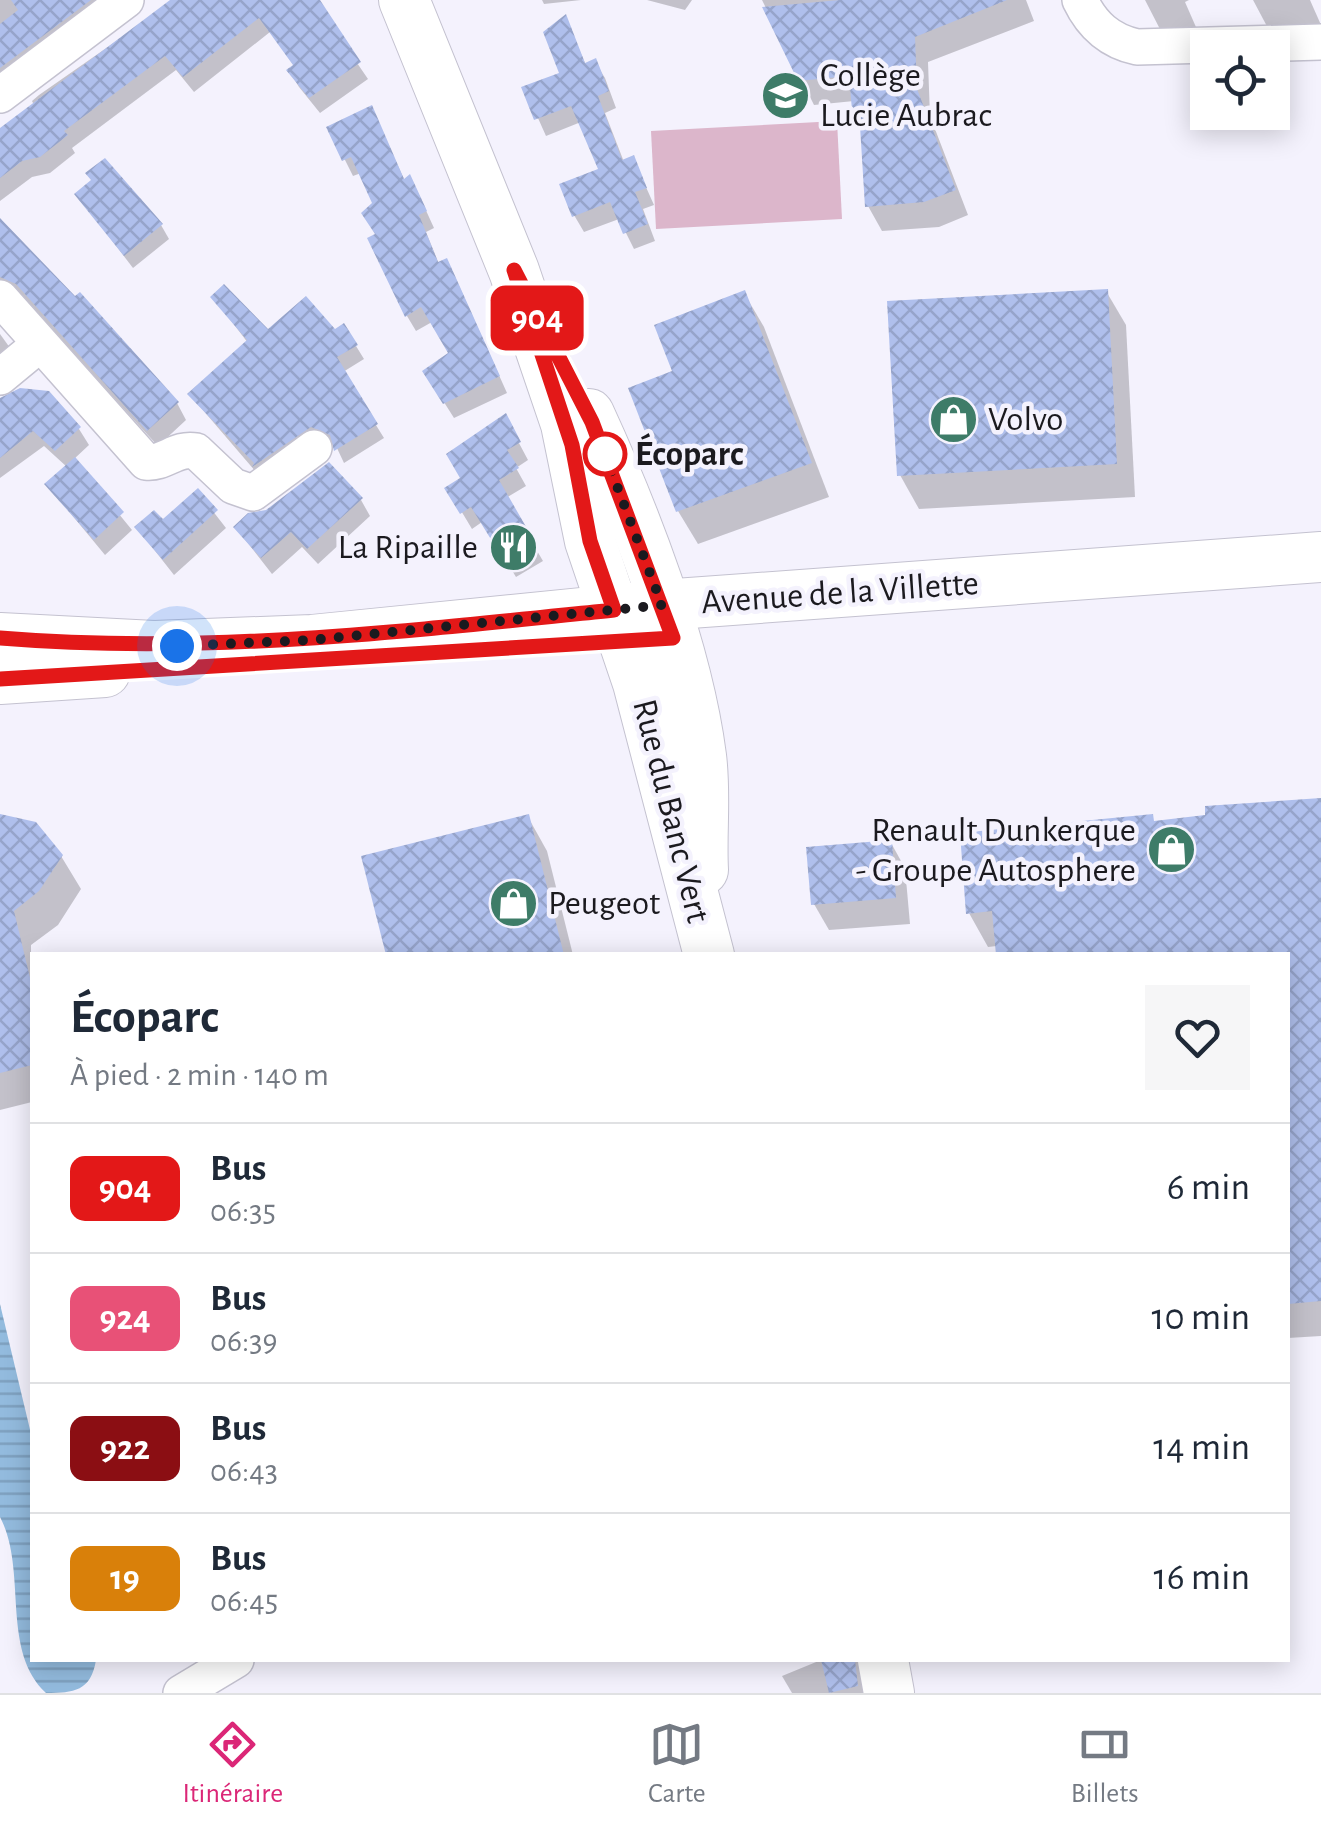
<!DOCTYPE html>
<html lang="fr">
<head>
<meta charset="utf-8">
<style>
	:root { --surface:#fff; --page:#f6f6f7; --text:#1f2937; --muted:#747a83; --line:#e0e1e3; --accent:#db2777 }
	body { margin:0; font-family:"Alegreya Sans",sans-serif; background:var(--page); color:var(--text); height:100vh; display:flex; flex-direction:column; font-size:38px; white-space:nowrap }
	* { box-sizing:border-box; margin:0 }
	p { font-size:32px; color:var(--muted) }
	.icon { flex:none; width:55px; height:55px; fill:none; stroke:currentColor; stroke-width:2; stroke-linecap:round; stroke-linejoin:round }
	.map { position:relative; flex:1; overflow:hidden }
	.side { position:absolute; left:30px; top:952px; width:1260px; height:710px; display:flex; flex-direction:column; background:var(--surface); border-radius:0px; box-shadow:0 5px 25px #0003 }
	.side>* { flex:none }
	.badge { padding:0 20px; border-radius:15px; font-size:35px; line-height:65px }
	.fabs { position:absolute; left:1190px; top:30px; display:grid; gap:20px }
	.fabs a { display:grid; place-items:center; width:100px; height:100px; border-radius:0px; background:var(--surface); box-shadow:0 5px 25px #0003; font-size:50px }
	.you { position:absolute; width:50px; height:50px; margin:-25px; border:8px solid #fff; border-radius:50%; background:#1a73e8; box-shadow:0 0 0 15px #1a73e833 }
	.map>.badge { position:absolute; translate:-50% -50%; box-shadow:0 0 0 5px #fff }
	.round { display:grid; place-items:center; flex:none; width:105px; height:105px; border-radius:0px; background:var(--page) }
	.overview { display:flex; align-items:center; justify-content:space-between; height:170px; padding:0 40px }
	h1 { font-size:48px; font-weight:700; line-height:75px }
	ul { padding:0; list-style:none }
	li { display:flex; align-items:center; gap:30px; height:130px; padding:0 40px; border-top:2px solid var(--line) }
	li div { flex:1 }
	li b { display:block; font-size:38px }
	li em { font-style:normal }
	li .badge { min-width:110px; font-weight:700; text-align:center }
	.tabs { display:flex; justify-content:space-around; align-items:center; height:140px; border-top:2px solid var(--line); background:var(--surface); font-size:28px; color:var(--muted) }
	.tabs a { display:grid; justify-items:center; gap:5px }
	.tabs .current { color:var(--accent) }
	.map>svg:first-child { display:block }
	.grass { fill:#dcb6cb }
	.water { fill:url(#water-rules) }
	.shadow { fill:#0003 }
	.building { fill:url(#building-cross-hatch) }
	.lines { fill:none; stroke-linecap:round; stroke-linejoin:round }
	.street-casing { stroke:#c4c2d0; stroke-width:38 }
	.secondary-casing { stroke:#c4c2d0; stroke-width:52 }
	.street { stroke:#fff; stroke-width:35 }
	.secondary { stroke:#fff; stroke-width:50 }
	.line-casing { stroke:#fff; stroke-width:22 }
	.line { stroke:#e31818; stroke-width:15 }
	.walk { stroke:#1b1a1f; stroke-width:10; stroke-dasharray:0 18 }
	.stop-dot { fill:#fff; stroke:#e31818; stroke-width:5 }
	.labels { text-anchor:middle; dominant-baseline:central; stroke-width:9; stroke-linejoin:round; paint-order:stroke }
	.poi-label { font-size:35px; fill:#1b1a1f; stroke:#f4f2fd; text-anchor:start }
	.stop-label { font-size:35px; font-weight:bold; fill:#1b1a1f; stroke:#f4f2fd; text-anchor:start }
	.street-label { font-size:35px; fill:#1b1a1f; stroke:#f4f2fd }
</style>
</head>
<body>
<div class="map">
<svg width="1321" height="1693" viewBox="0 0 1321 1693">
	<defs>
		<pattern id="water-rules" width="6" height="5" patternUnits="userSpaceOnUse" patternTransform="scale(2.5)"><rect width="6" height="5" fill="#93bbde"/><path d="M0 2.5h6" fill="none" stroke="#7ea0be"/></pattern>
		<pattern id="building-cross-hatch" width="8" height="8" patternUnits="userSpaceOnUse" patternTransform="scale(2.5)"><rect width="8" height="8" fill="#afbfec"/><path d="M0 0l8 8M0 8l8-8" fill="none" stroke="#96a4ca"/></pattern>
	</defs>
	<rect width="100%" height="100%" fill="#f4f2fd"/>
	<path class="grass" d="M 837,121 L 842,219 L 656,229 L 651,131 Z"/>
	<path class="water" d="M 0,1304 L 32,1438 L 32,1660 L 96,1660 C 91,1691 74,1693 46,1693 C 0,1650 28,1570 0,1517 Z"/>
	<g class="shadow">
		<path d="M 0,0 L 127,0 L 12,85 L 0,73 Z"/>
		<path d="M 175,0 L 314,0 L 368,79 L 320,113 L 299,87 L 289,71 L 295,67 L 270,32 L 194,92 L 176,70 L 72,148 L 75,153 L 50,173 L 32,177 L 0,201 L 0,131 L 34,105 L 32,101 L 39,95 Z"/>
		<path d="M 542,0 L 581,0 L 544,4 Z"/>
		<path d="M 647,0 L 692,0 L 685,10 Z"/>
		<path d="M 762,0 L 1026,0 L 1034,21 L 928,62 L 930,116 L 968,215 L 939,227 L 882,231 L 868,206 L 862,124 L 854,101 L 814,105 Z"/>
		<path d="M 1145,0 L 1189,0 L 1185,2 L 1199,34 L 1163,35 Z"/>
		<path d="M 1253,0 L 1310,0 L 1321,25 L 1270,32 Z"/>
		<path d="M 565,18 L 586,65 L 595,62 L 605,78 L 616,108 L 605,113 L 624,162 L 633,158 L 654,205 L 643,209 L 655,241 L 634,249 L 619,219 L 584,232 L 574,215 L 602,170 L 581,122 L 546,136 L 525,89 L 563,75 Z"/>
		<path d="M 371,108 L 405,181 L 418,193 L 434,228 L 426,232 L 439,264 L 455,277 L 507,393 L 454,418 L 435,388 L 451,354 L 432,322 L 416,331 L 407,316 L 378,235 L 375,204 L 361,173 L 353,176 L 329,128 Z"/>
		<path d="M 77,195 L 161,225 L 169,239 L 133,268 Z"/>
		<path d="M 0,222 L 177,403 L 186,420 L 158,446 L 17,293 L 0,297 Z"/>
		<path d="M 1106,291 L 1126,325 L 1135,497 L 919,509 L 900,475 Z"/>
		<path d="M 744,293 L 764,327 L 829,497 L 698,544 L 678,511 L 675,372 Z"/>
		<path d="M 213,297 L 267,332 L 334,332 L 356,346 L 364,359 L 343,372 L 384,438 L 344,463 L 336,446 L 319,440 L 262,479 L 190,395 L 248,343 Z"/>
		<path d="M 0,334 L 18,359 L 0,375 Z"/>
		<path d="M 0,410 L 79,429 L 89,445 L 74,459 L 132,530 L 105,555 L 47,485 L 67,467 L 44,446 L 0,478 Z"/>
		<path d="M 505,417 L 528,460 L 516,468 L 526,486 L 506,498 L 543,561 L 516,577 L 482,522 L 472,529 L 448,489 L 463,479 Z"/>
		<path d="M 198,492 L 226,528 L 174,575 L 137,528 L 162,522 Z"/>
		<path d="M 361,500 L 370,516 L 318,564 L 302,547 L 272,574 L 236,528 Z"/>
		<path d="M 1321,801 L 1321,1336 L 1288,1338 L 1288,955 L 998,955 L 997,946 L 988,947 L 969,913 L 1155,823 Z"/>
		<path d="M 528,817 L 547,851 L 573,955 L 388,955 Z"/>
		<path d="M 0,818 L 61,856 L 81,889 L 58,925 L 31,945 L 32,1102 L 0,1110 Z"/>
		<path d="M 891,843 L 905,868 L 910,924 L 829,930 L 814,904 Z"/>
		<path d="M 821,1660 L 861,1660 L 864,1693 L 792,1693 L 782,1676 Z"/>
	</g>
	<g class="building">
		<path d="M 11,0 L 91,0 L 0,68 L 0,24 L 18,10 Z"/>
		<path d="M 170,0 L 320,0 L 361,62 L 309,98 L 286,70 L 293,65 L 259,18 L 183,77 L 165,56 L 64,131 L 68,135 L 40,157 L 22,161 L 0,178 L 0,128 Z"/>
		<path d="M 840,0 L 1007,0 L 915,37 L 917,89 L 956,190 L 924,202 L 865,207 L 859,110 L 852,110 L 849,76 L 798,81 L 762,7 Z"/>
		<path d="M 566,14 L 585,63 L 596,58 L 609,91 L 598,96 L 622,160 L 634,155 L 647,188 L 635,192 L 648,224 L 623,234 L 610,202 L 572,217 L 559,184 L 598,169 L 571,106 L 534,120 L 521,87 L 559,73 L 543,32 Z"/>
		<path d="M 372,105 L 404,179 L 410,174 L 427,211 L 419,215 L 438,262 L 447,258 L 500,376 L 443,404 L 422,371 L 448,353 L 421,307 L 405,317 L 367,238 L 375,234 L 361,213 L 372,203 L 351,157 L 342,161 L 326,127 Z"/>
		<path d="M 105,158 L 163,224 L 124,256 L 74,194 L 91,180 L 85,173 Z"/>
		<path d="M 0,218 L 75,296 L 80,292 L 179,402 L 147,431 L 16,284 L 0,277 Z"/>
		<path d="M 224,284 L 268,329 L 306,296 L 335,329 L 344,323 L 358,345 L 337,357 L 378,424 L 334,451 L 330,435 L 311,427 L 252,467 L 254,463 L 187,394 L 247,340 L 210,297 Z"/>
		<path d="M 1108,289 L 1117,464 L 897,476 L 887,301 Z"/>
		<path d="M 745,290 L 812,463 L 676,512 L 628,388 L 672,371 L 654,325 Z"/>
		<path d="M 20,388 L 49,391 L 81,427 L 55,451 L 33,431 L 0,458 L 0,398 Z"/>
		<path d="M 506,413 L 521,442 L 507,450 L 519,468 L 499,480 L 536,544 L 505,562 L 471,507 L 460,514 L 444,488 L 460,478 L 446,454 Z"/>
		<path d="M 75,457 L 124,512 L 94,540 L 44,484 Z"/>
		<path d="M 329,462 L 363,498 L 307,549 L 291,532 L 261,558 L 233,527 L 248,513 L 266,510 Z"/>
		<path d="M 198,488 L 218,510 L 163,560 L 134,527 L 154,510 L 163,519 Z"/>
		<path d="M 1321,798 L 1321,1301 L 1288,1304 L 1288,955 L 996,955 L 992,911 L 966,914 L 960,833 L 1153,814 L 1154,821 L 1205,815 L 1205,806 Z"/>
		<path d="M 0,814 L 36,822 L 63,855 L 39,891 L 14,911 L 32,986 L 32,1065 L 0,1073 Z"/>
		<path d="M 529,814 L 564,955 L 386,955 L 361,856 Z"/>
		<path d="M 892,840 L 896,898 L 811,905 L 806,847 Z"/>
		<path d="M 821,1660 L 855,1660 L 858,1686 L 829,1693 Z"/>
	</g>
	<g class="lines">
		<defs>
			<g id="street">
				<path d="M 1080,0 C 1092,25 1109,41 1137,47 L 1321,42"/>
				<path d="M 0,95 L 126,0"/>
				<path d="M 0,298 L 146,462 C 165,464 176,447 196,451 L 233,486 L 253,493 L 314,448"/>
				<path d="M 0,377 L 40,344"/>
				<path d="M 181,1693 L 236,1660"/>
			</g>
			<g id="secondary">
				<path d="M 404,0 L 514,271 L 566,424 L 590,541 L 638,683 L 709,955"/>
				<path d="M 589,414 C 635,514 687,648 701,756 C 706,794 701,832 703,870"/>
				<path d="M 0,638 L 154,646 L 312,640 L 662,605 L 1321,557"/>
				<path d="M 0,679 L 105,672"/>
				<path d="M 883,1660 L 889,1693"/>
			</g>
		</defs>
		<use href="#street" class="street-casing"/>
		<use href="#secondary" class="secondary-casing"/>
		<use href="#street" class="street"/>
		<use href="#secondary" class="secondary"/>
	</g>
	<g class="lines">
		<defs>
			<path id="line" d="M 0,638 C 206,655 408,631 614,610 L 590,541 L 572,445 L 514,270 L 592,422 L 673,638 L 0,679"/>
		</defs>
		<use href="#line" class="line-casing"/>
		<use href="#line" class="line"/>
		<path class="walk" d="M 177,646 L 312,640 L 662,605 L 603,449 L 605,454"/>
	</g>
	<defs>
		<symbol id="school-disc" viewBox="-11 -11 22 22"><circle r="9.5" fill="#3e7c68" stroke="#f4f2fd"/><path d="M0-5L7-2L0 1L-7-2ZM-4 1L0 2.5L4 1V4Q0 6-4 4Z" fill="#fff"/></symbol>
		<symbol id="shop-disc" viewBox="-11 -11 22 22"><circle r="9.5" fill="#3e7c68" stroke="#f4f2fd"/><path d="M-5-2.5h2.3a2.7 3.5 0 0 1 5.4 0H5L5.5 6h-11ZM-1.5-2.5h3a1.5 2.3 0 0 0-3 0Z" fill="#fff"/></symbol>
		<symbol id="restaurant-disc" viewBox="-11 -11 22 22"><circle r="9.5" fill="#3e7c68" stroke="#f4f2fd"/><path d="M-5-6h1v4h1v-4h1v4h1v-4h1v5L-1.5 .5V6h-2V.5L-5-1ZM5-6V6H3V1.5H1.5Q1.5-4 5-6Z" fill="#fff"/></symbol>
	</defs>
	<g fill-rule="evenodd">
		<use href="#school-disc" x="758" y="68" width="55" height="55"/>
		<use href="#shop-disc" x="926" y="392" width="55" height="55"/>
		<use href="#restaurant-disc" x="486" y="520" width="55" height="55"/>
		<use href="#shop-disc" x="1144" y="822" width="55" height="55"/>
		<use href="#shop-disc" x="486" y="876" width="55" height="55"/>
	</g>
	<circle class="stop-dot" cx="605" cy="454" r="20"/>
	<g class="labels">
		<g class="poi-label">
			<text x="820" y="75">Collège<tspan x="820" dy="40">Lucie Aubrac</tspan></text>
			<text x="988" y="419">Volvo</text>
			<text x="478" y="547" text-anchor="end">La Ripaille</text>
			<text x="1136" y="830" text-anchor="end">Renault Dunkerque<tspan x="1136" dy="40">- Groupe Autosphere</tspan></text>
			<text x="548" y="903">Peugeot</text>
		</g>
		<g class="stop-label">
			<text x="635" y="454">Écoparc</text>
		</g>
		<g class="street-label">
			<text transform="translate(840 593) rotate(-4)">Avenue de la Villette</text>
			<text transform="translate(671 811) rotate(76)">Rue du Banc Vert</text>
		</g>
	</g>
</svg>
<div class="fabs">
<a><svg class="icon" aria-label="locate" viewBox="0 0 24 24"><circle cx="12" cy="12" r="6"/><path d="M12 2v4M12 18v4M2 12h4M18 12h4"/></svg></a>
</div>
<div class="you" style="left:177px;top:646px"></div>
<b class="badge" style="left:537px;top:318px;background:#e31818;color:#fff">904</b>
<section class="side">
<div class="overview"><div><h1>Écoparc</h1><p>À pied · 2 min · 140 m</p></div><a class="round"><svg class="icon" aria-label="heart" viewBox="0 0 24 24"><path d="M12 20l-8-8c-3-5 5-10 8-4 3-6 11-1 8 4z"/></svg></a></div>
<ul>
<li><span class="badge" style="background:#e31818;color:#fff">904</span><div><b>Bus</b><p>06:35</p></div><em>6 min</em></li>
<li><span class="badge" style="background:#e85177;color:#fff">924</span><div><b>Bus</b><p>06:39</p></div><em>10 min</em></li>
<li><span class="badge" style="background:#8b0e13;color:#fff">922</span><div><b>Bus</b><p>06:43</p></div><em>14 min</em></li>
<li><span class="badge" style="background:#d9800a;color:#fff">19</span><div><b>Bus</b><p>06:45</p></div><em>16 min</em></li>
</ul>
</section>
</div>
<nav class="tabs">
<a class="current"><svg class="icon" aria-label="directions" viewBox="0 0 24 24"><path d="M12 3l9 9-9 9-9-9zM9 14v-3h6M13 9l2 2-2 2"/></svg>Itinéraire</a>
<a><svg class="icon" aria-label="map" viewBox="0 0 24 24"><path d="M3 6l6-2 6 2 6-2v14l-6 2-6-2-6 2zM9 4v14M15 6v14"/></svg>Carte</a>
<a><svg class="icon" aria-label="tickets" viewBox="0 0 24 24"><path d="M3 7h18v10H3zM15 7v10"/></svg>Billets</a>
</nav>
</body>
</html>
